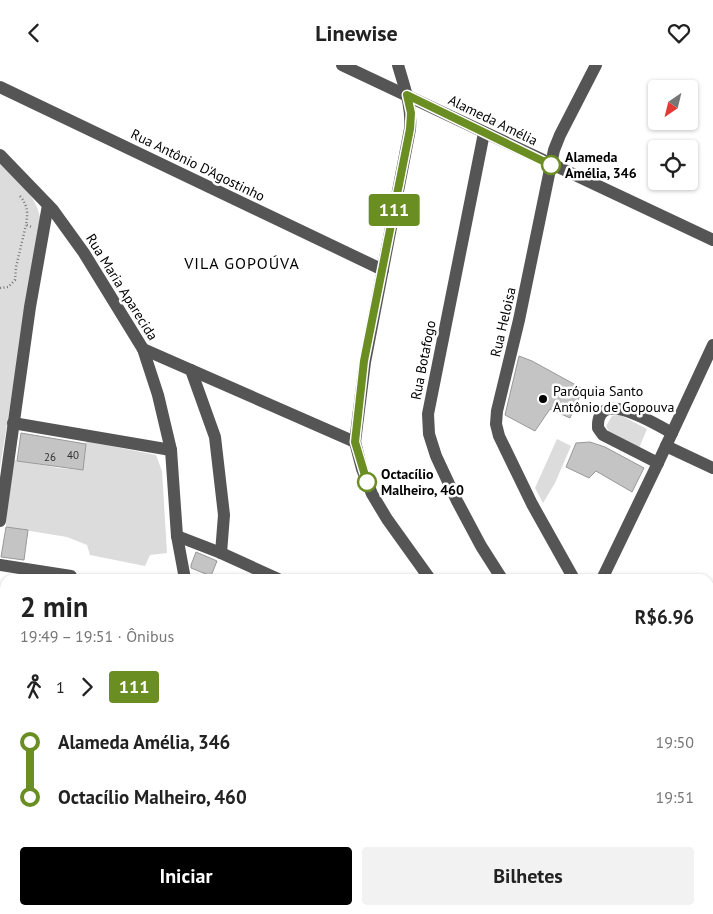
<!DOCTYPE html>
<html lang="pt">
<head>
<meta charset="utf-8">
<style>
	:root { --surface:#fff; --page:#f2f2f2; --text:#222; --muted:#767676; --accent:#000 }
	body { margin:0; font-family:"PT Sans",sans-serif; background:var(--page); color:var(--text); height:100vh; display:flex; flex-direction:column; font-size:19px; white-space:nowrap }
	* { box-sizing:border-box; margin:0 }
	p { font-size:16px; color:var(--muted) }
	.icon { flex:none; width:28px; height:28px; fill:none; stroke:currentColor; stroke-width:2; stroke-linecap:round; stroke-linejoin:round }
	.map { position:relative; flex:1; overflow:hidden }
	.panel { position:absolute; left:0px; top:509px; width:714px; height:341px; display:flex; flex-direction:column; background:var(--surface); border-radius:15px 15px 0 0; box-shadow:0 1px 4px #0004 }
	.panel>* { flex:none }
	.badge { padding:0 10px; border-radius:4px; font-size:18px; line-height:32px }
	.needle { width:32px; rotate:215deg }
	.tools { position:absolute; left:648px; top:15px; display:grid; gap:10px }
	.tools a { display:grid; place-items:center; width:50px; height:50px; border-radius:5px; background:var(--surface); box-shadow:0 1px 4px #0004; font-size:25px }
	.map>.badge { position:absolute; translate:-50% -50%; box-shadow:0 0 0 2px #fff }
	.legs { display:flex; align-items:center; gap:8px; height:55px; padding:0 20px; font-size:16px }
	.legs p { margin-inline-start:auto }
	.summary { display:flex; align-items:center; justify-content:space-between; height:85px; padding:0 20px }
	h1 { font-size:28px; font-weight:700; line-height:38px }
	.action { display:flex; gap:10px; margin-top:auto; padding:10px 20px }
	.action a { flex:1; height:58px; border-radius:5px; background:var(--accent); color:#fff; font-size:20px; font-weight:700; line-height:58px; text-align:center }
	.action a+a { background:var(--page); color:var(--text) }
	ul { padding:0 20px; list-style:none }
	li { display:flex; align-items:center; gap:18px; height:55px; font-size:19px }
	li i { display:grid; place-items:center; width:8px; height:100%; margin:0 6px; background:currentColor }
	li i::after { content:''; width:12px; height:12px; margin:-6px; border:4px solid; border-radius:50%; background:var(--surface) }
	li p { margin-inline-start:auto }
	li:first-child i { background:linear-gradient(#0000 50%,currentColor 0) }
	li:last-child i { background:linear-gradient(currentColor 50%,#0000 0) }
	header { display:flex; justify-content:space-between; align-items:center; height:65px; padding:0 20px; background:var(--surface); font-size:22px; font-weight:700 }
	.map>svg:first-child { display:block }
	.green { fill:#dcdcdc }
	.building { fill:#c4c4c4; stroke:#999 }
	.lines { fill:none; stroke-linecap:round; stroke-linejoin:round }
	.path { stroke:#777; stroke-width:2.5; stroke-dasharray:1 2.5; stroke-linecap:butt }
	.minor { stroke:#555; stroke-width:12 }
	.line-1-casing { stroke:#fff; stroke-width:11 }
	.line-1 { stroke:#6b8e23; stroke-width:8 }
	.stop-1-dot { fill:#fff; stroke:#6b8e23; stroke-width:2.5 }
	.poi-dot { fill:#000; stroke:#fff; stroke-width:2 }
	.labels { text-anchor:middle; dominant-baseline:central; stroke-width:5; stroke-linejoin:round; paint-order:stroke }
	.number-label { font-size:11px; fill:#313131 }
	.street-label { font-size:14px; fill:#000; stroke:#fff }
	.stop-label { font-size:14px; font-weight:bold; fill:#000; stroke:#fff; text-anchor:start }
	.poi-label { font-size:14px; fill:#000; stroke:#fff; text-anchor:start }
	.quarter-label { font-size:16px; letter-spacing:1px; fill:#000; stroke:#fff }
</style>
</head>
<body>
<header><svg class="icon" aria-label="back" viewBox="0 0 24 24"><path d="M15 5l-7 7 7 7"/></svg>Linewise<svg class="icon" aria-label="heart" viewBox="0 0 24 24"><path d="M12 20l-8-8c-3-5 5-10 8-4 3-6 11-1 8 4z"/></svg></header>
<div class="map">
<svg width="713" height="849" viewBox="0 0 713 849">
	<rect width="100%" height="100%" fill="#fff"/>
	<g class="green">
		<path d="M 0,97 C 16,114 35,128 40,152 L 0,403 Z"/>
		<path d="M 616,350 L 622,351 L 647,364 L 639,383 L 611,371 L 606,361 L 612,351 Z"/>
		<path d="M 557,374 L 571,381 L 555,418 L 543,438 L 535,423 Z"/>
		<path d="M 86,376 L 156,390 L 162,406 L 167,488 L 150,490 L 145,501 L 90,490 L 87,480 L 67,472 L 6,462 L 8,394 L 59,403 L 83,405 Z"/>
	</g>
	<g class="building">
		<path d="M 519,291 L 532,296 L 583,324 L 570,353 L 550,344 L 535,366 L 505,350 Z"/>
		<path d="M 21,368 L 86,379 L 83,405 L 17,396 Z"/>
		<path d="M 590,377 L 605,382 L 644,403 L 632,427 L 596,406 L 589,413 L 566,402 L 576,378 Z"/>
		<path d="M 6,462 L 28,465 L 24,495 L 1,492 Z"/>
		<path d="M 196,487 L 217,496 L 211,511 L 191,503 L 191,500 Z"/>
	</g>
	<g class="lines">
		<g class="path">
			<path d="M 20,131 C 28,141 28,148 26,160 L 32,162"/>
			<path d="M 0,223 L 8,222 L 15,215 L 16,202 L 26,160"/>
		</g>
		<g class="minor">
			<path d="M 342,0 L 713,175"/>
			<path d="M 398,0 C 404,21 412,41 410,64 L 365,297 L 355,377 L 362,404 L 372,429 L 387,454 L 430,514"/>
			<path d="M 0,22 L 383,205"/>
			<path d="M 484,68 L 428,349 L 429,369 L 436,391 L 457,436 L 481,481 L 502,514"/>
			<path d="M 0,90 L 53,145 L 84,188 L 143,284 L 158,330 L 171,385 L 177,471 L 185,514"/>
			<path d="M 143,284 L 355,377"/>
			<path d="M 191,305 L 215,372 L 224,450 L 221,488"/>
			<path d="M 13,358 L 171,385"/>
			<path d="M 666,381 L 713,403"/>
			<path d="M 658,398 L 603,370 L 598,363 C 596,321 655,359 672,368"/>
			<path d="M 0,456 L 30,242 L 48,140"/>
			<path d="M 177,471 L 221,488 L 278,514"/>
			<path d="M 0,500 L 71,511"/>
			<path d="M 574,514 L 532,439 L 499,371 L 496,359 L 497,346 L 519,255 L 554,85 L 560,70 L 596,0"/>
			<path d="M 602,514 L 658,398 L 713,280"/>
			<path d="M 0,560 L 5,561"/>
			<path d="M 709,569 L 713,571"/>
			<path d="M 709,631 L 713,634"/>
			<path d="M 709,768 L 713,770"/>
			<path d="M 0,772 L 5,773"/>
			<path d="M 709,816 L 713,807"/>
			<path d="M 399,845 L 407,849"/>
			<path d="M 598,845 L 607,849"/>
			<path d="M 137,849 L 137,845"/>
			<path d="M 209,849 L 209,845"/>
			<path d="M 384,849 L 387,845"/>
			<path d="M 695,849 L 696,845"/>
		</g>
	</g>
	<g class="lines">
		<defs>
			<path id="line-1" d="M 367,417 L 355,377 L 364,296 L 410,64 L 411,48 L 407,30 L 551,100"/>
		</defs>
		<use href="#line-1" class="line-1-casing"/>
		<use href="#line-1" class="line-1"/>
	</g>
	<g class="stop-1-dot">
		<circle cx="551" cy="100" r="9"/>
		<circle cx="367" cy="417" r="9"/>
	</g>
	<circle class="poi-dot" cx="543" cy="334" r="5"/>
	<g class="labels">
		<g class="number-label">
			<text x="73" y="390">40</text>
			<text x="50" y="392">26</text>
		</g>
		<g class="street-label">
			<text transform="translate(493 55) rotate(26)">Alameda Amélia</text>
			<text transform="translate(198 100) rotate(26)">Rua Antônio D'Agostinho</text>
			<text transform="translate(122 222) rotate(58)">Rua Maria Aparecida</text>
			<text transform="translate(503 257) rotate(-77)">Rua Heloisa</text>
			<text transform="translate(423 295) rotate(-79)">Rua Botafogo</text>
		</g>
		<g class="stop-label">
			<text x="565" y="92">Alameda<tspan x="565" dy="16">Amélia, 346</tspan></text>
			<text x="381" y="409">Octacílio<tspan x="381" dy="16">Malheiro, 460</tspan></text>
		</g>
		<g class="poi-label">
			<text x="553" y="326">Paróquia Santo<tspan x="553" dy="16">Antônio de Gopouva</tspan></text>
		</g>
		<g class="quarter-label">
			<text x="242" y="198">VILA GOPOÚVA</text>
		</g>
	</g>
</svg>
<div class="tools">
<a><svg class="needle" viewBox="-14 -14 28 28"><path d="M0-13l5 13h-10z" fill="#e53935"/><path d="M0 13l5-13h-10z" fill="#767676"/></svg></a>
<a><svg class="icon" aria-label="locate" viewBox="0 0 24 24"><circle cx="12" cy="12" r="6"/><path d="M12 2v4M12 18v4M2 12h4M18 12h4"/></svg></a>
</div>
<b class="badge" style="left:394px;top:145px;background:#6b8e23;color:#fff">111</b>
<section class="panel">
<div class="summary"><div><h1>2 min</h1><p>19:49 – 19:51 · Ônibus</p></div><b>R$6.96</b></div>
<div class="legs"><svg class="icon" aria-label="walk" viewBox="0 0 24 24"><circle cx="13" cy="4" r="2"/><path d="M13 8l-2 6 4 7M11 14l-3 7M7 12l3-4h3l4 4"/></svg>1<svg class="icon" aria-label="forward" viewBox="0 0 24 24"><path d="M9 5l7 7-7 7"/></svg><b class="badge" style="background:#6b8e23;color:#fff">111</b></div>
<ul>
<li><i style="color:#6b8e23"></i><b>Alameda Amélia, 346</b><p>19:50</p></li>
<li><i style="color:#6b8e23"></i><b>Octacílio Malheiro, 460</b><p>19:51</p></li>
</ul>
<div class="action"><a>Iniciar</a><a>Bilhetes</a></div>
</section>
</div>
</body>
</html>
